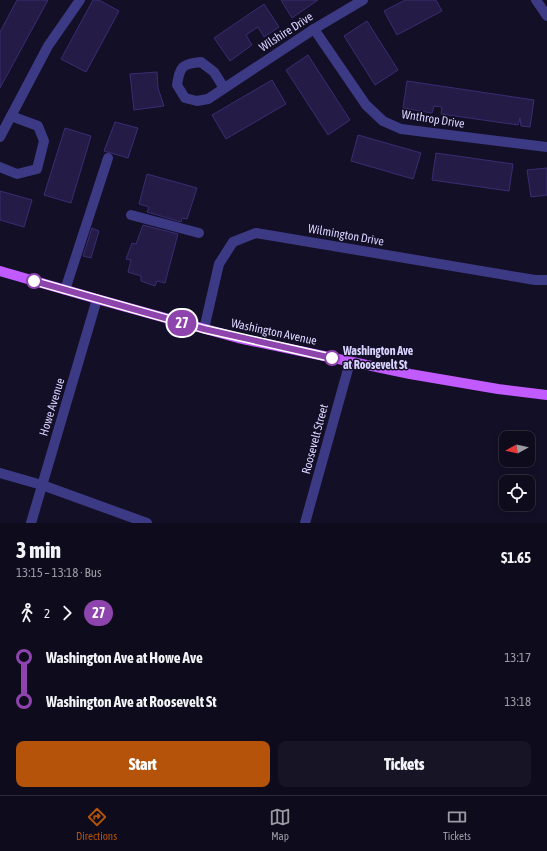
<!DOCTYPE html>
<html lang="en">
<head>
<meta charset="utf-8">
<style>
	:root { --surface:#0e0b1c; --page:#171425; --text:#f1f3f6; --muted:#9b9ba3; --line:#2e2b3b; --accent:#b45309 }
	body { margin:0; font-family:"Asap Condensed",sans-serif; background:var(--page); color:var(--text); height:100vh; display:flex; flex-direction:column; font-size:15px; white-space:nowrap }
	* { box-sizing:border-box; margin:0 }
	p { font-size:13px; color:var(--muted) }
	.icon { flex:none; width:22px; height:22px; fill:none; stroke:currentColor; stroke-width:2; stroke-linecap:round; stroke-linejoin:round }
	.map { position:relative; height:523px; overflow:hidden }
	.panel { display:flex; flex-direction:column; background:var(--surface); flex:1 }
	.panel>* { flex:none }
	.badge { padding:0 8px; border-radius:13px; font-size:14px; line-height:26px }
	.needle { width:26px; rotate:262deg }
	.fabs { position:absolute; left:499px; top:431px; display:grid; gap:8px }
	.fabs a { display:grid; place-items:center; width:36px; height:36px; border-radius:8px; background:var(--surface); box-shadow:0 2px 6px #0003,0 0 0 1px var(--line); font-size:20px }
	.map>.badge { position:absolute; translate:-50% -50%; box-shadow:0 0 0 2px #fff }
	.legs { display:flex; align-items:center; gap:6px; height:44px; padding:0 16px; font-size:13px }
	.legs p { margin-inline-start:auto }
	.summary { display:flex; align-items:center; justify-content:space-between; height:68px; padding:0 16px }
	h1 { font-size:22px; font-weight:800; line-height:30px }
	.cta { display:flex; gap:8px; margin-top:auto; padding:8px 16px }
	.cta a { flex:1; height:46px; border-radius:8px; background:var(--accent); color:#fff; font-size:16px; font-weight:800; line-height:46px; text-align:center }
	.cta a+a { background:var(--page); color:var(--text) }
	ul { padding:0 16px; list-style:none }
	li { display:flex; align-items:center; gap:14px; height:44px; font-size:15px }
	li i { display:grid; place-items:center; width:6px; height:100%; margin:0 5px; background:currentColor }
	li i::after { content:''; width:10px; height:10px; margin:-5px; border:3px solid; border-radius:50%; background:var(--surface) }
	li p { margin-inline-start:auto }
	li:first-child i { background:linear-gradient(#0000 50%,currentColor 0) }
	li:last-child i { background:linear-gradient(currentColor 50%,#0000 0) }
	.menu { display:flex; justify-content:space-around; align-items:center; height:56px; border-top:1px solid var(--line); background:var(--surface); font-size:11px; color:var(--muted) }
	.menu a { display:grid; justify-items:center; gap:2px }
	.menu .current { color:var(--accent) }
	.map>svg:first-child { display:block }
	.building { fill:#241b47; stroke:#3b2d73 }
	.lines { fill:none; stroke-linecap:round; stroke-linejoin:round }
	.minor { stroke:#3d3a85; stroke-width:10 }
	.major { stroke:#c25bff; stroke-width:10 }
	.line-1-casing { stroke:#fff; stroke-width:9 }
	.line-1 { stroke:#8e44ad; stroke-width:6 }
	.stop-1-dot { fill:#fff; stroke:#8e44ad; stroke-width:2 }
	.labels { text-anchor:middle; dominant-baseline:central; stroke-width:3; stroke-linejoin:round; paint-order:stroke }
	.street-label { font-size:12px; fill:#d9d4ff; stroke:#130f26 }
	.stop-label { font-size:12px; font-weight:bold; fill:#d9d4ff; stroke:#130f26; text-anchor:start }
</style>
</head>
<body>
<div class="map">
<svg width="547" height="523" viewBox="0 0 547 523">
	<rect width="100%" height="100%" fill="#130f26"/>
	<g class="building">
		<path d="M 17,0 L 48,0 L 0,88 L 0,32 Z"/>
		<path d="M 93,0 L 99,0 L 119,11 L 86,72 L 61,59 Z"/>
		<path d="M 281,0 L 318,0 L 292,18 Z"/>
		<path d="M 405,0 L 436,0 L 442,11 L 397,35 L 384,11 Z"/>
		<path d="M 264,4 L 279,27 L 264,37 L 258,27 L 246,35 L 252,45 L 230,61 L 214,38 Z"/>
		<path d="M 367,21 L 398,70 L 375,85 L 344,36 Z"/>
		<path d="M 308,55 L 350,120 L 328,135 L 286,70 Z"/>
		<path d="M 157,72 L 158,88 L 164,106 L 134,110 L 130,74 Z"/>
		<path d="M 272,80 L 286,104 L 226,139 L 212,115 Z"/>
		<path d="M 407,81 L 534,100 L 530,127 L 521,126 L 520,118 L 518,125 L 441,114 L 442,107 L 434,106 L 432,113 L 403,108 Z"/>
		<path d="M 115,122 L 138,128 L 128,158 L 104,151 Z"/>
		<path d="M 65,128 L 91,136 L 71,203 L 44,195 Z"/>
		<path d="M 358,135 L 421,153 L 413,179 L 351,161 Z"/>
		<path d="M 436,153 L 513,164 L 509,191 L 432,180 Z"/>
		<path d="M 547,168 L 547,195 L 531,197 L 527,170 Z"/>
		<path d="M 147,174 L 197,188 L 187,219 L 182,218 L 181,222 L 147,212 L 149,207 L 139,204 Z"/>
		<path d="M 0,191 L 32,200 L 24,227 L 0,220 Z"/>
		<path d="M 143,225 L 178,234 L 165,283 L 157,281 L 155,286 L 141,281 L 141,276 L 128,272 L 131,260 L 126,259 L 132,243 L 136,244 Z"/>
		<path d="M 92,228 L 99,231 L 91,258 L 83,256 Z"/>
	</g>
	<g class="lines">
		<g class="minor">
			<path d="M 536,0 L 547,16"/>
			<path d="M 314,29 L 366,105 L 383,121 L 401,129 L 547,147"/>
			<path d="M 224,88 L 214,72 L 201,62 C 182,64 180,66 177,85 L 185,98 L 197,101 L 208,99 L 314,29 L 363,0"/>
			<path d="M 0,137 L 48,46 L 80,0"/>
			<path d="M 0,167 L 17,174 L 37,169 L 44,141 L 38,126 L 11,116"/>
			<path d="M 131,215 L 199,233"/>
			<path d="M 65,290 L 108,158"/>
			<path d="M 204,329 L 219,264 L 233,242 L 256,233 L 535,280 L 547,280"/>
			<path d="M 0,473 L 42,485 L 147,523"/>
			<path d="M 31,523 L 97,299"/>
			<path d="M 305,523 L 350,362"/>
		</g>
		<path class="major" d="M 0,271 L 104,301 L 238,338 L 410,374 L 498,389 L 547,395"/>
	</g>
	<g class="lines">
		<defs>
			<path id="line-1" d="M 34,281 L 204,329 L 332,358"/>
		</defs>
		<use href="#line-1" class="line-1-casing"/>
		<use href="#line-1" class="line-1"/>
	</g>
	<g class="stop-1-dot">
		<circle cx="34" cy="281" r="7"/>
		<circle cx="332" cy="358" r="7"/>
	</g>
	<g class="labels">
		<g class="street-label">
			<text transform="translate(286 32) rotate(-33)">Wilshire Drive</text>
			<text transform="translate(433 119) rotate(9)">Wnthrop Drive</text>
			<text transform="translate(346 235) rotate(10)">Wilmington Drive</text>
			<text transform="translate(274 332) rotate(12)">Washington Avenue</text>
			<text transform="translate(52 407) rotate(-73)">Howe Avenue</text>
			<text transform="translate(315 439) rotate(-75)">Roosevelt Street</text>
		</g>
		<g class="stop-label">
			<text x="343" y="351">Washington Ave<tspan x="343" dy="14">at Roosevelt St</tspan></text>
		</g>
	</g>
</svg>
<div class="fabs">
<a><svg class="needle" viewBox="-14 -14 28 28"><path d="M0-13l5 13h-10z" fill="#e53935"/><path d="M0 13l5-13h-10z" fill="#9b9ba3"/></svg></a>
<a><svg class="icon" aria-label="locate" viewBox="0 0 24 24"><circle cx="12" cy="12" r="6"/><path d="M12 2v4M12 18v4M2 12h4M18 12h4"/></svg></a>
</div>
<b class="badge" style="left:182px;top:323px;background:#8e44ad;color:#fff">27</b>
</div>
<section class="panel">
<div class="summary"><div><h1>3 min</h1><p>13:15 – 13:18 · Bus</p></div><b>$1.65</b></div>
<div class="legs"><svg class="icon" aria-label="walk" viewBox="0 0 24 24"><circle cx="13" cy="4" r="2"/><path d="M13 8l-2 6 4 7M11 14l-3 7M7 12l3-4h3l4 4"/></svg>2<svg class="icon" aria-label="forward" viewBox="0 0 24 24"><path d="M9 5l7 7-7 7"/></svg><b class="badge" style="background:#8e44ad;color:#fff">27</b></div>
<ul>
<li><i style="color:#8e44ad"></i><b>Washington Ave at Howe Ave</b><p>13:17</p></li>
<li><i style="color:#8e44ad"></i><b>Washington Ave at Roosevelt St</b><p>13:18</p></li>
</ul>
<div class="cta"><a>Start</a><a>Tickets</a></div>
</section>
<nav class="menu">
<a class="current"><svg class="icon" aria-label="directions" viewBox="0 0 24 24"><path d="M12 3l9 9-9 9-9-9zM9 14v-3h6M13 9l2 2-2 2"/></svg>Directions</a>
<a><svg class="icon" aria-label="map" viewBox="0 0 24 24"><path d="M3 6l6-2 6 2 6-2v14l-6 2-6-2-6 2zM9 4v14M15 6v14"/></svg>Map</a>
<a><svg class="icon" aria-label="tickets" viewBox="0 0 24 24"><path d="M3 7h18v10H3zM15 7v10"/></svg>Tickets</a>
</nav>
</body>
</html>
